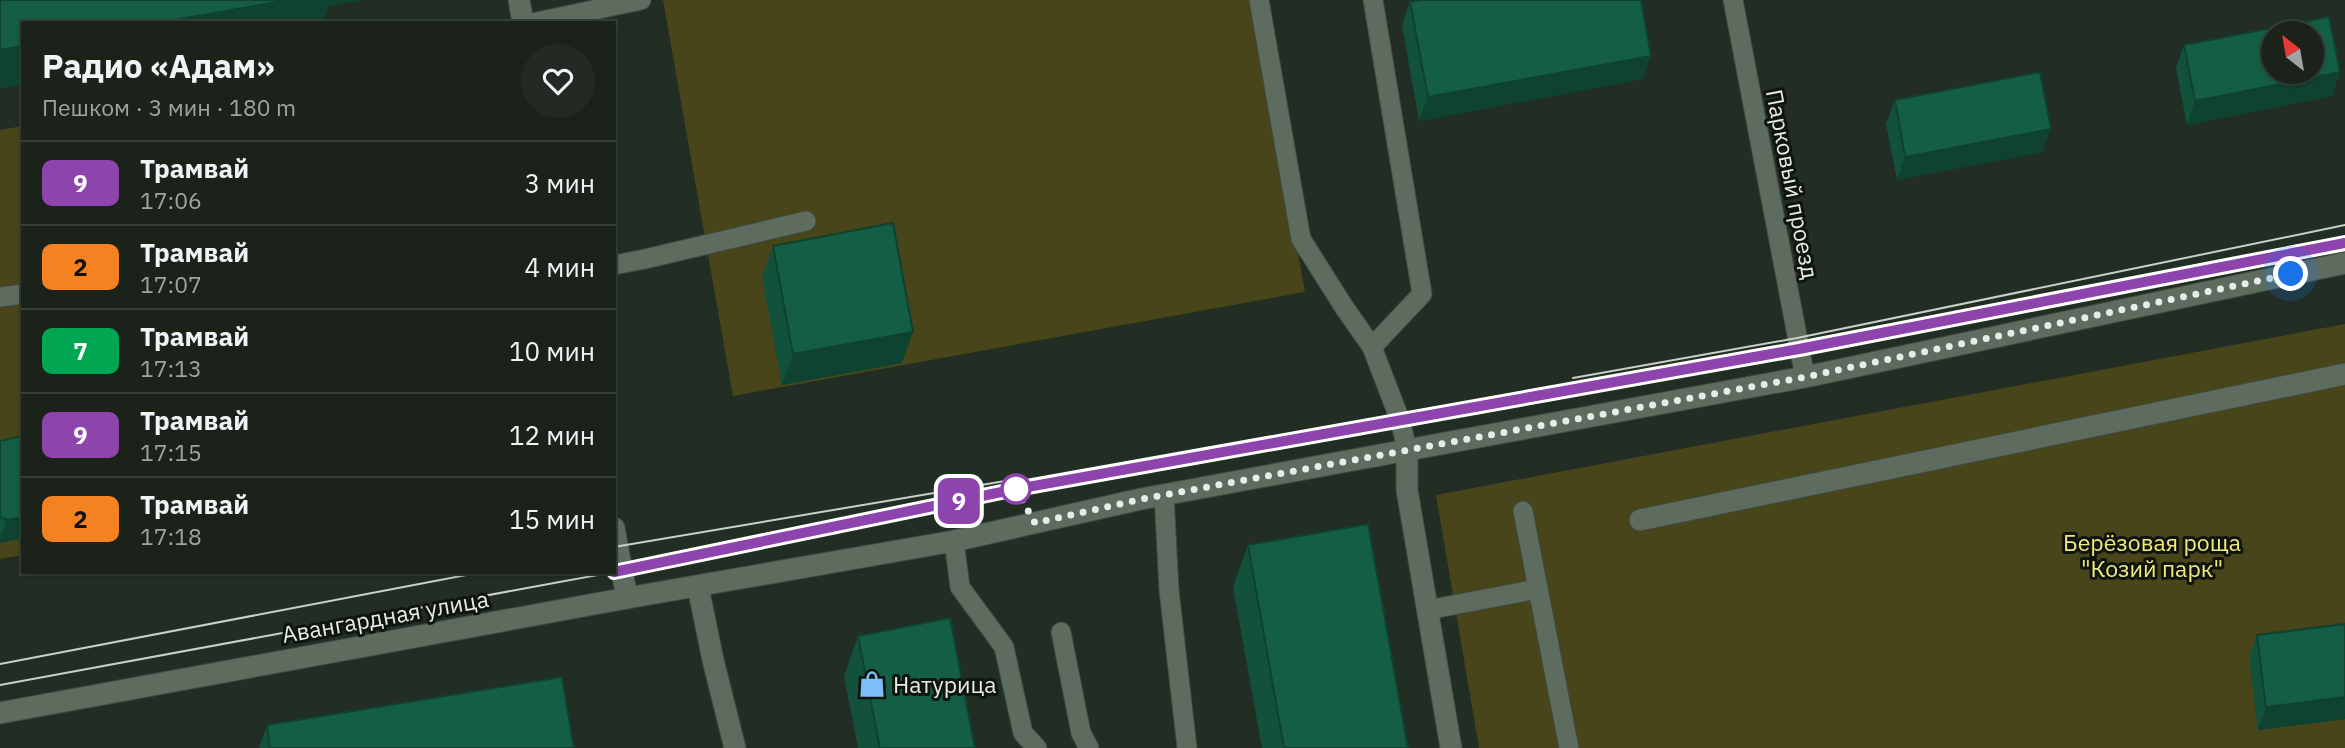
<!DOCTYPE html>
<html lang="ru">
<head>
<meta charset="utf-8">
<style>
	:root { --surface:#1a221a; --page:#232a23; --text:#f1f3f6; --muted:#9fa4a2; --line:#383f39 }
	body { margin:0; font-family:"IBM Plex Sans",sans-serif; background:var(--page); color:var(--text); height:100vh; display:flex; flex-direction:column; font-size:26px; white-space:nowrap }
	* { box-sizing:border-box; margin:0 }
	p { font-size:23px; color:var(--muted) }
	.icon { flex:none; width:38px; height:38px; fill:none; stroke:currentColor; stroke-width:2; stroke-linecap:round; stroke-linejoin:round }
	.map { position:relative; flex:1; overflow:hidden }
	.side { position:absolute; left:21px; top:21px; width:595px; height:553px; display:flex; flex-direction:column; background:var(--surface); border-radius:0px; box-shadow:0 2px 5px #0004,0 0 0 2px var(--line) }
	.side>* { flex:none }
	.badge { padding:0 14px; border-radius:10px; font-size:24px; line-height:46px }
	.needle { width:46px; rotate:329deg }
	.buttons { position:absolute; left:2261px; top:21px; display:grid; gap:14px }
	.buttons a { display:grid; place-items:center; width:63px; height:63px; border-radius:50%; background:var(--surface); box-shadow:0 2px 5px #0004,0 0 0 2px var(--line); font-size:35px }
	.you { position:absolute; width:35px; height:35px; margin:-18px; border:5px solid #fff; border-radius:50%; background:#1a73e8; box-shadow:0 0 0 10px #1a73e833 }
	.map>.badge { position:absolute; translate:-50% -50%; box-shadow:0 0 0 4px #fff }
	.round { display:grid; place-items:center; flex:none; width:74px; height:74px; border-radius:37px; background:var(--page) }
	.headline { display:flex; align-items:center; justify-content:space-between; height:119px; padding:0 21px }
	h1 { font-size:33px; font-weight:800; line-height:52px }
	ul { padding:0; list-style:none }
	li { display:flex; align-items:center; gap:21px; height:84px; padding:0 21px; border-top:2px solid var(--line) }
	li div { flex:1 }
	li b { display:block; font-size:26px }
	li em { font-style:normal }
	li .badge { min-width:77px; font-weight:700; text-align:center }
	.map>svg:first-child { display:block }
	.green { fill:#474519 }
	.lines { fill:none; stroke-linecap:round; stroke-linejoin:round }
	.service-casing { stroke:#3f4a40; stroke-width:21 }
	.pedestrian-casing { stroke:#3f4a40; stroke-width:23 }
	.minor-casing { stroke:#3f4a40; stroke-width:23 }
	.tertiary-casing { stroke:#3f4a40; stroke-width:23 }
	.service { stroke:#5e6c5f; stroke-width:19 }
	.pedestrian { stroke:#5e6c5f; stroke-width:21 }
	.minor { stroke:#5e6c5f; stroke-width:21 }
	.tertiary { stroke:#5e6c5f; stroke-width:21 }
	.tram { stroke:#c8d0c9; stroke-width:2 }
	.wall { fill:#12513c }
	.shaded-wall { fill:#0f4231 }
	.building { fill:#155e46; stroke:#0f4231; stroke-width:2; fill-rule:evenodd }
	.line-casing { stroke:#fff; stroke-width:16 }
	.line { stroke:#8e44ad; stroke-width:10 }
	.walk { stroke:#e5ede6; stroke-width:7; stroke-dasharray:0 12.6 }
	.stop-dot { fill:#fff; stroke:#8e44ad; stroke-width:3.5 }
	.labels { text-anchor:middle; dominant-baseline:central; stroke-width:6; stroke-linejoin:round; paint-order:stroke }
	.street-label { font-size:23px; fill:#e5ede6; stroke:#0f140f }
	.park-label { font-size:23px; fill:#f0ea7e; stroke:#0f140f }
	.poi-label { font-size:23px; fill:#e5ede6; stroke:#0f140f; text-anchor:start }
</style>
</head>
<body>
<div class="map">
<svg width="2345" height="748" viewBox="0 0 2345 748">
	<rect width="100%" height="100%" fill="#222e23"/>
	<g class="green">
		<path d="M 663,0 L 1252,0 L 1305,292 L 733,396 Z"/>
		<path d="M 23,126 L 23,555 L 0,559 L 0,130 Z"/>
		<path d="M 2345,324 L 2345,748 L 1479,748 L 1436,495 Z"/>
	</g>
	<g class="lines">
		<defs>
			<g id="service">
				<path d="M 1259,0 L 1301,239 L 1344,307 L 1372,347 L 1400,420 L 1407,449"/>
				<path d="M 1733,0 L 1805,377"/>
				<path d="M 532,23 L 641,0"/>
				<path d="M 614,265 L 645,259 L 806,221"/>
				<path d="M 0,297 L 23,294"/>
				<path d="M 1372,347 L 1422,294 L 1373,0"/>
				<path d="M 1164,495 L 1169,590 L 1187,748"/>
				<path d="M 1523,511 L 1569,748"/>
				<path d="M 954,541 L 960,587 L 1004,647 L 1023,733 L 1037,748"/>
				<path d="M 1427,610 L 1538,589"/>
				<path d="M 1061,632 L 1081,733 L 1089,748"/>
			</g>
			<path id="pedestrian" d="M 1640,520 L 2345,374"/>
			<g id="minor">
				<path d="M 1407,449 L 1407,490 L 1451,748"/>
				<path d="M 698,587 L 713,660 L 735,748"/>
			</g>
			<g id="tertiary">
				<path d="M 519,0 L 523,23"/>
				<path d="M 614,528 L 627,598"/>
				<path d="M 0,713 L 627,598 L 954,541 L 1141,499 L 1805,377 L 2345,263"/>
			</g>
		</defs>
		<use href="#service" class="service-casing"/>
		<use href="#pedestrian" class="pedestrian-casing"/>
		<use href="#minor" class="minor-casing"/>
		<use href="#tertiary" class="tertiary-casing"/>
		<use href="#service" class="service"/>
		<use href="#pedestrian" class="pedestrian"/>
		<use href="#minor" class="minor"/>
		<use href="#tertiary" class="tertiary"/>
		<g class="tram">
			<path d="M 1573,378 L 1797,338 L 2345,225"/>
			<path d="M 614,547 L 1011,480"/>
			<path d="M 614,572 L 1016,489 L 1799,349 L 2345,243"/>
			<path d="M 0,664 L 482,572"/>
			<path d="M 0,685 L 614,572"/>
		</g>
	</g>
	<g class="wall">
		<path d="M 1410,2 L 1643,79 L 1419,121 L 1402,25 Z"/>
		<path d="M 2184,45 L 2340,72 L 2332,96 L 2187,125 L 2176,68 Z"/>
		<path d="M 1895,100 L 2042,152 L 1897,180 L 1886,124 Z"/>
		<path d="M 773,246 L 902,363 L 782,385 L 762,277 Z"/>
		<path d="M 23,436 L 23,538 L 0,543 L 0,441 Z"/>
		<path d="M 1248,545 L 1408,748 L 1262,748 L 1233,587 Z"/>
		<path d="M 2345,624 L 2345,719 L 2258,730 L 2249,658 L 2257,635 Z"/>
		<path d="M 858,636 L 975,748 L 858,748 L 844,676 Z"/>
		<path d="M 267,725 L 574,748 L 259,748 Z"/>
	</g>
	<g class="shaded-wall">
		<path d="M 289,0 L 366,0 L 329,6 L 323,23 L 157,23 Z"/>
		<path d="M 23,46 L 23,85 L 0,89 L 0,50 Z"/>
		<path d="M 1651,56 L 1643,79 L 1419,121 L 1428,97 Z"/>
		<path d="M 2340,72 L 2332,96 L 2187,125 L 2195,101 Z"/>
		<path d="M 2051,129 L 2042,152 L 1897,180 L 1905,157 Z"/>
		<path d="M 913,332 L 902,363 L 782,385 L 793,354 Z"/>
		<path d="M 23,517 L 23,538 L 0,543 L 0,539 L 7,520 Z"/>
		<path d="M 2345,697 L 2345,719 L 2258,730 L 2266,707 Z"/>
	</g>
	<g class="building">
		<path d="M 0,0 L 289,0 L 157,23 L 23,23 L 23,46 L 0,50 Z"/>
		<path d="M 1421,0 L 1641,0 L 1651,56 L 1428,97 L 1410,2 Z"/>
		<path d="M 2329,17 L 2340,72 L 2195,101 L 2184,45 ZM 2273,33 L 2312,33 L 2312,72 L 2273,72 Z"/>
		<path d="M 2040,72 L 2051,129 L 1905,157 L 1895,100 Z"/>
		<path d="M 893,223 L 913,332 L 793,354 L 773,246 Z"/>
		<path d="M 23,436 L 23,517 L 7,520 L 0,517 L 0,441 Z"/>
		<path d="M 1368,524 L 1408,748 L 1284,748 L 1248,545 Z"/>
		<path d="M 950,618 L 975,748 L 880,748 L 858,636 Z"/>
		<path d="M 2345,624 L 2345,697 L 2266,707 L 2257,635 Z"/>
		<path d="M 562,677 L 574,748 L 270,748 L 267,725 Z"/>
	</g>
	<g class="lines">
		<defs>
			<path id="line" d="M 614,572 L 1016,489 L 1799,349 L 2345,243"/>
		</defs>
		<use href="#line" class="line-casing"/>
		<use href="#line" class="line"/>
		<path class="walk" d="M 1016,489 L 1035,523 L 1142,499 L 1805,377 L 2291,274"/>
	</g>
	<defs>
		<symbol id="shop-bare" viewBox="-9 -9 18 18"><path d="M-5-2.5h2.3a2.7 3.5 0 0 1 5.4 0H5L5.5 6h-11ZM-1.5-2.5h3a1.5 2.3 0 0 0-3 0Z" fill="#7ebef9" stroke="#0f140f" stroke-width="2.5" paint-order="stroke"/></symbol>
	</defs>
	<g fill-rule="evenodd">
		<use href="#shop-bare" x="853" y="665" width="38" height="38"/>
	</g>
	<circle class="stop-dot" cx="1016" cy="489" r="14"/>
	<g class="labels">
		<g class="street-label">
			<text transform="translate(1793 184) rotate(79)">Парковый проезд</text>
			<text transform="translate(385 616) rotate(-10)">Авангардная улица</text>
		</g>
		<g class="park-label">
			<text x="2152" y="542">Берёзовая роща<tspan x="2152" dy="26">"Козий парк"</tspan></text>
		</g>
		<g class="poi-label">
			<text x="893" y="684">Натурица</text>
		</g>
	</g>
</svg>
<div class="buttons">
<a><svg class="needle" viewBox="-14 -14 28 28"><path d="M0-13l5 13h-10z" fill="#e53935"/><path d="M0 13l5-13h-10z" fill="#9fa4a2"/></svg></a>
</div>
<div class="you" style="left:2291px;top:274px"></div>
<b class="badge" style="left:959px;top:501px;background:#8e44ad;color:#fff">9</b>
<section class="side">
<div class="headline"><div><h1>Радио «Адам»</h1><p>Пешком · 3 мин · 180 m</p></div><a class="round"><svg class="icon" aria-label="heart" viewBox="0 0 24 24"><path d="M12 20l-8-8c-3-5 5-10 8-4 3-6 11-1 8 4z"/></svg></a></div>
<ul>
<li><span class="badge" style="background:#8e44ad;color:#fff">9</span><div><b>Трамвай</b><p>17:06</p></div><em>3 мин</em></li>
<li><span class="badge" style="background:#f58220;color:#111">2</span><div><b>Трамвай</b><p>17:07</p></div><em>4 мин</em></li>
<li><span class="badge" style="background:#00a651;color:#fff">7</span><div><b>Трамвай</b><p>17:13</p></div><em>10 мин</em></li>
<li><span class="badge" style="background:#8e44ad;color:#fff">9</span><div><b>Трамвай</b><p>17:15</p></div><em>12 мин</em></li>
<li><span class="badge" style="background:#f58220;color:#111">2</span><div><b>Трамвай</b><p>17:18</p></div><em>15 мин</em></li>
</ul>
</section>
</div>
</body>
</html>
